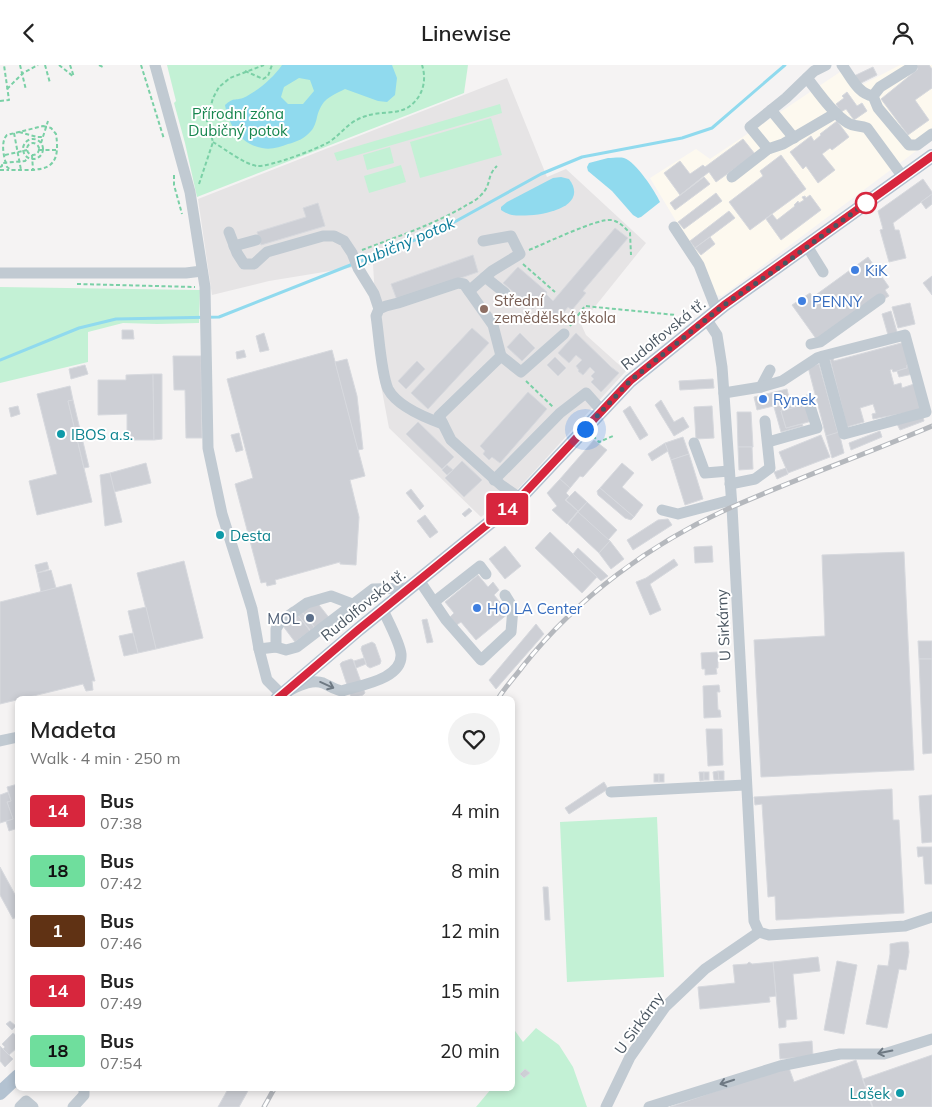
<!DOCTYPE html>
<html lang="en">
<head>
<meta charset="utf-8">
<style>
	:root { --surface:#fff; --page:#f2f2f2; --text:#222; --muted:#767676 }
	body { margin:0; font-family:Mulish,sans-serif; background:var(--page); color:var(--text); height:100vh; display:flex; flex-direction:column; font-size:19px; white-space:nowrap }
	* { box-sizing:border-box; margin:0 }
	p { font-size:16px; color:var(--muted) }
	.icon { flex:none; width:28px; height:28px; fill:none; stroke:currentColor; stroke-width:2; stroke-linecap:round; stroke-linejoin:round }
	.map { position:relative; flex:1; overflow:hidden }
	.side { position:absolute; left:15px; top:631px; width:500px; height:395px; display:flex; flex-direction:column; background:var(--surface); border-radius:8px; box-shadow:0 2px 8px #0003 }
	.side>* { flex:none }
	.badge { padding:0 10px; border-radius:4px; font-size:18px; line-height:32px }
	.you { position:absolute; width:25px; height:25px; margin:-12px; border:4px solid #fff; border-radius:50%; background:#1a73e8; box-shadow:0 0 0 8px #1a73e833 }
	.map>.badge { position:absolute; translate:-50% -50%; box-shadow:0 0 0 2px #fff }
	.round { display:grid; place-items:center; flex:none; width:52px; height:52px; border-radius:26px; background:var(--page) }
	.head { display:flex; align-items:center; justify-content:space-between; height:85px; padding:0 15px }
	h1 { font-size:24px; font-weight:600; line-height:38px }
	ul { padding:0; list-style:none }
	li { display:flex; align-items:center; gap:15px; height:60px; padding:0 15px }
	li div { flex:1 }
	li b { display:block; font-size:19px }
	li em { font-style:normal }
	li .badge { min-width:55px; font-weight:700; text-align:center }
	header { display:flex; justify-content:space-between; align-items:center; height:65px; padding:0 15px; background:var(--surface); font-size:22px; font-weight:600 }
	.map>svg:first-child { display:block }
	.commercial { fill:#fdf9ef }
	.education { fill:#e6e4e5 }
	.green { fill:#c3f1d5 }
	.water { fill:#90daee; fill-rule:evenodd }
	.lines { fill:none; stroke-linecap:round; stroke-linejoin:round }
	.stream { stroke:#90daee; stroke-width:3 }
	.building { fill:#cdcfd5; stroke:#d7d9de }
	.path { stroke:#7ad0a6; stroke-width:2; stroke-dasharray:4 2.5; stroke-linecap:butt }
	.minor { stroke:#c1cad2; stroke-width:11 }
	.major { stroke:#b3c2d1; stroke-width:14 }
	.rail-casing { stroke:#b5b8bd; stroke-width:5 }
	.rail { stroke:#fff; stroke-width:3; stroke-dasharray:9; stroke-linecap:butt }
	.oneway { stroke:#6e7983 }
	.line-casing { stroke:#fff; stroke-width:11 }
	.line { stroke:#d7263d; stroke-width:8 }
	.walk { stroke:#4a5661; stroke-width:5; stroke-dasharray:0 9 }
	.stop-dot { fill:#fff; stroke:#d7263d; stroke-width:2.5 }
	.shop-dot { fill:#3f7fe0; stroke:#fff; stroke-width:2 }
	.education-dot { fill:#8d6e63; stroke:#fff; stroke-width:2 }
	.culture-dot { fill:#0f9aa8; stroke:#fff; stroke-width:2 }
	.service-dot { fill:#5c6f8a; stroke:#fff; stroke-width:2 }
	.labels { text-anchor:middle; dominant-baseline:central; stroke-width:4; stroke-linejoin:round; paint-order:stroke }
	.park-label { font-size:15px; fill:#17864f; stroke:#fff }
	.shop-label { font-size:15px; fill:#366cbe; stroke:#fff; text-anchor:start }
	.education-label { font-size:15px; fill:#785e54; stroke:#fff; text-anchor:start }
	.street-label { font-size:15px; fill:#4a5661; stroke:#fff }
	.culture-label { font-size:15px; fill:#0d838f; stroke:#fff; text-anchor:start }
	.service-label { font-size:15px; fill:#4e5e75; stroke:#fff; text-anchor:end }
	.water-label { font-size:16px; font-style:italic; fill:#0c7c9b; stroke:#fff }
</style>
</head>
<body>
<header><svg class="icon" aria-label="back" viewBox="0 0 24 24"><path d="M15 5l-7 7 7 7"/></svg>Linewise<svg class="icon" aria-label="person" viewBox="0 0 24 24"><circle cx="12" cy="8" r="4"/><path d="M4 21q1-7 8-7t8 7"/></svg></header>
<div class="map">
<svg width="932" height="1042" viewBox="0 0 932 1042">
	<rect width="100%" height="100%" fill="#f5f3f3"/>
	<path class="commercial" d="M 900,0 L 932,0 L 932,74 L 722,231 L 715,230 L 702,199 L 650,113 L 696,84 L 710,94 L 843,5 L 856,23 Z"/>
	<path class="education" d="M 507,13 L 547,112 L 566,104 L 646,178 L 581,259 L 586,270 L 626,306 L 518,424 L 481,452 L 389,363 L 380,315 L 373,199 L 269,216 L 212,230 L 198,134 Z"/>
	<g class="green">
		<path d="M 167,0 L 468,0 L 464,28 L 197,132 L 185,78 L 174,38 L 176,36 Z"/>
		<path d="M 500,39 L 502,48 L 337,96 L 334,88 Z"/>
		<path d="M 491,53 L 502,90 L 420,113 L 410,77 Z"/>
		<path d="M 390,82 L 394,98 L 367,105 L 363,90 Z"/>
		<path d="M 401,100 L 406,117 L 369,128 L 364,111 Z"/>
		<path d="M 0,222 L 200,225 L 199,258 L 157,259 L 123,258 L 88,267 L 88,297 L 0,318 Z"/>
		<path d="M 657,752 L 664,912 L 567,917 L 560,757 Z"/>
		<path d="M 513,963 L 523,977 L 536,963 L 559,980 L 573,1002 L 587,1042 L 476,1042 L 491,1024 L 512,1024 Z"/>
	</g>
	<g class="water">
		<path d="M 282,0 L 392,0 L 397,13 L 395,30 L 387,37 L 378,36 L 345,24 C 329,32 322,34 317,52 C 316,57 314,63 311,66 C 305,73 297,77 288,79 C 280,82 271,85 262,83 C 241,80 228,59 225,40 C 234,32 234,36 243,33 C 258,26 273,13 282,0 ZM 299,13 L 310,15 L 314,26 L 303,39 L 288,39 L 281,32 L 284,22 Z"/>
		<path d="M 608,93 C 613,93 620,92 624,93 C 636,97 655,126 660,137 L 641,152 L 638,153 L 633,150 L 612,126 L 588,106 L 587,102 L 589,98 Z"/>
		<path d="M 561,112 L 569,114 C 592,145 532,153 512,150 C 508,149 504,147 501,145 L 501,142 L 507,137 L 553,113 Z"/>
	</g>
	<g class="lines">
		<g class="stream">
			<path d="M 359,197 L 440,165 L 541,109 L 582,92 L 682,73 L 712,63 L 785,0"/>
			<path d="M 0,295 L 79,263 L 116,254 L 219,252 L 353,199"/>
		</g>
	</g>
	<g class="building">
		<path d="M 915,0 L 929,0 L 932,4 L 932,23 L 915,35 L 929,55 L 908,70 L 881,34 L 918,4 Z"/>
		<path d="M 873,2 L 877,10 L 859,19 L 854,11 Z"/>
		<path d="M 847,27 L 857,41 L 862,38 L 867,46 L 854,55 L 846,44 L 841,47 L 836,39 L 844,33 L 842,31 Z"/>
		<path d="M 837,56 L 849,72 L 832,85 L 830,83 L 822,89 L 835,105 L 818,118 L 806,101 L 803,104 L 790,87 L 811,71 L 814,76 L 821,70 L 820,69 Z"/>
		<path d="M 743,74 L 755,89 L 716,117 L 709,107 L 680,130 L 664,108 L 680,96 L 690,109 L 703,100 L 705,102 Z"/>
		<path d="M 781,90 L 806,124 L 750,165 L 729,137 L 763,111 L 760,106 Z"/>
		<path d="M 704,112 L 710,119 L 675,145 L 670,138 Z"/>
		<path d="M 923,114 L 932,127 L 932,129 L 893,158 L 895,165 L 899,165 L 906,193 L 889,197 L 880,165 L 883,164 L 878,146 Z"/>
		<path d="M 716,128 L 722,136 L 684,164 L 678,157 Z"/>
		<path d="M 932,129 L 932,139 L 926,144 L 921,137 Z"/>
		<path d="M 810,130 L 821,145 L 781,175 L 766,154 L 772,149 L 777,155 L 795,141 L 794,140 L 798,136 L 799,138 L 804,135 L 802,132 L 805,131 L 806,133 Z"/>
		<path d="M 318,138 L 325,161 L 261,180 L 257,167 L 306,152 L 303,143 Z"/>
		<path d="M 729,146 L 735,153 L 695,183 L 690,176 Z"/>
		<path d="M 615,163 L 628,173 L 583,226 L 586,228 L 572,245 L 568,242 L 556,257 L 537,240 L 533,244 L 503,218 L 518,202 L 547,227 L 546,229 L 553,236 Z"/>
		<path d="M 710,172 L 715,179 L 701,190 L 695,183 Z"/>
		<path d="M 473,190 L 478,207 L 397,235 L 391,219 Z"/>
		<path d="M 868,192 L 889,222 L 885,225 L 889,231 L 817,275 L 792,240 L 810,228 L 813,232 Z"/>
		<path d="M 932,211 L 932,230 L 923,218 Z"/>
		<path d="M 910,238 L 915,259 L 898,263 L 892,242 Z"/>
		<path d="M 891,246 L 897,267 L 888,270 L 882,249 Z"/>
		<path d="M 472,263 L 489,278 L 428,344 L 411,328 Z"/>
		<path d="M 122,265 L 133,265 L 134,274 L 122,274 Z"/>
		<path d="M 264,268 L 269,285 L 260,287 L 256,271 Z"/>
		<path d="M 520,268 L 535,283 L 522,296 L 507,282 Z"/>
		<path d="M 576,268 L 611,302 L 619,308 L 601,327 L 591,317 L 594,314 L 591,311 L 595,307 L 590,302 L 583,310 L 578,306 L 579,305 L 576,301 L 582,295 L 576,290 L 569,298 L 558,288 Z"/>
		<path d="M 905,277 L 910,299 L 907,300 L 907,303 L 897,306 L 893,307 L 892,304 L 890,305 L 894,320 L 901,318 L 902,323 L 914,319 L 921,345 L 873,354 L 872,349 L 876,348 L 873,339 L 860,343 L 864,357 L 847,362 L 830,294 L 833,293 L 834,296 Z"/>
		<path d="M 244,285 L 246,292 L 237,294 L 236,287 Z"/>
		<path d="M 332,285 L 365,411 L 350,415 L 359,452 L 356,500 L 340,499 L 340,497 L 275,515 L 276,519 L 267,521 L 266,517 L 261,518 L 235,419 L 253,413 L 227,314 Z"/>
		<path d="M 173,291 L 201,291 L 202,373 L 186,373 L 185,325 L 174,325 Z"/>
		<path d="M 555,292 L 566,303 L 558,311 L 547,300 Z"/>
		<path d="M 347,294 L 357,331 L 363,384 L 358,385 L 335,297 Z"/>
		<path d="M 417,296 L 425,304 L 406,324 L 398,316 Z"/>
		<path d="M 819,299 L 838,368 L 826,371 L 808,302 Z"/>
		<path d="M 910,299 L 913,309 L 899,312 L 897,306 L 907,303 L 907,300 Z"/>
		<path d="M 85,300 L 88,309 L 71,314 L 69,304 Z"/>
		<path d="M 153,309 L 154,375 L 127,375 L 127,349 L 98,350 L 98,315 L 126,315 L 126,310 Z"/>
		<path d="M 153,309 L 162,309 L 162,374 L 154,375 Z"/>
		<path d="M 713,314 L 714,323 L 680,325 L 679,316 Z"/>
		<path d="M 70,321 L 73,335 L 68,336 L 92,437 L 37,450 L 29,416 L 57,409 L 37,329 Z"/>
		<path d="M 787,324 L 790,337 L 757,345 L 754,332 Z"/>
		<path d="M 528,327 L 547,344 L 500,398 L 492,392 L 489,395 L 483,389 L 485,386 L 480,381 Z"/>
		<path d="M 806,334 L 807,339 L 781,346 L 786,363 L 802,359 L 803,361 L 781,367 L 774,342 Z"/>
		<path d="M 73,335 L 89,402 L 84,403 L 68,336 Z"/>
		<path d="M 661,335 L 674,357 L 683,352 L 689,362 L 674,371 L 655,340 Z"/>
		<path d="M 807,339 L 812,356 L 786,363 L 781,346 Z"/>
		<path d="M 18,341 L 20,349 L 11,352 L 9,343 Z"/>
		<path d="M 630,341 L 648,370 L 640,375 L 623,346 Z"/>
		<path d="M 712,341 L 714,373 L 696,374 L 694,342 Z"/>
		<path d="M 737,347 L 751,347 L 753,382 L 738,382 Z"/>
		<path d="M 923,352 L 924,356 L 900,365 L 897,359 Z"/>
		<path d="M 418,357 L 454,392 L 442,404 L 406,369 Z"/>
		<path d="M 880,366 L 882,372 L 851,385 L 849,378 Z"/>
		<path d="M 839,367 L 844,388 L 832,393 L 826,371 Z"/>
		<path d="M 239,368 L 243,385 L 236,387 L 231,370 Z"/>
		<path d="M 821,370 L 830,392 L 788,408 L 779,387 Z"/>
		<path d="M 683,372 L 689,389 L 671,395 L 665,378 Z"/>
		<path d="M 594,375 L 607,385 L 583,412 L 580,411 L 570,423 L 560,414 Z"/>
		<path d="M 665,378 L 668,386 L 652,396 L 648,389 Z"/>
		<path d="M 738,382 L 752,382 L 753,404 L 739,405 Z"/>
		<path d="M 689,389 L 703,434 L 685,440 L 671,395 Z"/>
		<path d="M 462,396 L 482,415 L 464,432 L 445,413 Z"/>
		<path d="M 146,398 L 151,418 L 114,427 L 110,408 Z"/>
		<path d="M 622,398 L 634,408 L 622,422 L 643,440 L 634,452 L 600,423 Z"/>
		<path d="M 447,400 L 453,405 L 447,410 L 442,405 Z"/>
		<path d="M 786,403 L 788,409 L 777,414 L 774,407 Z"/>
		<path d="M 110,408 L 122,457 L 105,461 L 100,410 Z"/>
		<path d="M 560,414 L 570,423 L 566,428 L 569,431 L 565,435 L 578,446 L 567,459 L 552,445 L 557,441 L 547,428 Z"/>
		<path d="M 600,423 L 634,452 L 631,455 L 625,453 L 598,430 L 597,426 Z"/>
		<path d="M 411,424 L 424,441 L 420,445 L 406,428 Z"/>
		<path d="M 575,426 L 587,437 L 578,446 L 566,435 Z"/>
		<path d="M 587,437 L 617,465 L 608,475 L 578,447 Z"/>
		<path d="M 469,443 L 472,446 L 465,452 L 462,449 Z"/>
		<path d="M 578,447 L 610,476 L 599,488 L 568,459 Z"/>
		<path d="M 425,450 L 438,467 L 430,473 L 417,456 Z"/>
		<path d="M 668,454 L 672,460 L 633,485 L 627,475 L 658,455 Z"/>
		<path d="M 550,467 L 597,512 L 582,528 L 535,483 Z"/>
		<path d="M 610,476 L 624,494 L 611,504 L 599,488 Z"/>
		<path d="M 505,481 L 521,501 L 505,514 L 489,494 Z"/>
		<path d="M 712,481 L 713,497 L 695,498 L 694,482 Z"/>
		<path d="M 578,483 L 608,511 L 601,516 L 573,489 Z"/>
		<path d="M 904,487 L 914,705 L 761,712 L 754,575 L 825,571 L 822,490 Z"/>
		<path d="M 674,494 L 678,500 L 650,519 L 661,545 L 650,550 L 636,517 L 646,513 Z"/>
		<path d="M 184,496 L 203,573 L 156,584 L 137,508 Z"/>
		<path d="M 47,497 L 49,504 L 37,508 L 35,500 Z"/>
		<path d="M 51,505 L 56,523 L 41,527 L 37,508 Z"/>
		<path d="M 478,510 L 488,522 L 493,517 L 499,525 L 494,530 L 509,548 L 476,575 L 461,557 L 455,561 L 449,553 L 454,548 L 445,537 Z"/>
		<path d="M 71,519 L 95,616 L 92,616 L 93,625 L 86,626 L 83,619 L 0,639 L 0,537 Z"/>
		<path d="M 312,531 L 334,559 L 320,569 L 298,542 Z"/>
		<path d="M 146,542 L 156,584 L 138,588 L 128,546 Z"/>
		<path d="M 292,542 L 310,566 L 295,577 L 277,553 Z"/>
		<path d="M 301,546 L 314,562 L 311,566 L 297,549 Z"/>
		<path d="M 427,554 L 433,577 L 427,578 L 422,555 Z"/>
		<path d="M 536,559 L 544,569 L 496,624 L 489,615 Z"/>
		<path d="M 133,568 L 138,588 L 124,591 L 119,571 Z"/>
		<path d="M 918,576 L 932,576 L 932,594 L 919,594 Z"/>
		<path d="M 372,577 L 375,579 L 381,596 L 380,599 L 370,603 L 367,601 L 361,584 L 362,581 Z"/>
		<path d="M 718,587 L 718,603 L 716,603 L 717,609 L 705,610 L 705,604 L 702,604 L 701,588 Z"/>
		<path d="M 364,593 L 366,599 L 356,603 L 354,596 Z"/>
		<path d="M 351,594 L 353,595 L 365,628 L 363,630 L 353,633 L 351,632 L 340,599 L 342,597 Z"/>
		<path d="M 919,594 L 932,594 L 932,688 L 923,689 Z"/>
		<path d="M 719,620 L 720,627 L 717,627 L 718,645 L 720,645 L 721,652 L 704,653 L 703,621 Z"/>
		<path d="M 706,664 L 722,664 L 723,700 L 708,701 Z"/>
		<path d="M 718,706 L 719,715 L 714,715 L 713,707 Z"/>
		<path d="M 718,706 L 724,706 L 724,715 L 719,715 Z"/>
		<path d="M 699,707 L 704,707 L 704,715 L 700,716 Z"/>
		<rect x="704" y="707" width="5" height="8"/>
		<rect x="654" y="709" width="5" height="8"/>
		<rect x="659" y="709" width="5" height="8"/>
		<path d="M 604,717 L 608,724 L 569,749 L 565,743 Z"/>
		<path d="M 18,719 L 18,763 L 9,766 L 6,756 L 13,754 L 7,737 L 11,736 L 7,722 Z"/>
		<path d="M 892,724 L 893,755 L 899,755 L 904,848 L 776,855 L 775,831 L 768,832 L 762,739 L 755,740 L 754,732 Z"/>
		<path d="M 8,727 L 11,736 L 7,737 L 13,754 L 0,758 L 0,730 Z"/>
		<path d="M 932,730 L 932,777 L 922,778 L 919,731 Z"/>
		<path d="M 917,782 L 932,782 L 932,819 L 925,819 L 923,791 L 918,792 Z"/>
		<path d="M 0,802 L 18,835 L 18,851 L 13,854 L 0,830 Z"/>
		<path d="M 543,822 L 548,822 L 550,855 L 545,855 Z"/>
		<path d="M 901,877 L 908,877 L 909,887 L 906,905 L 899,904 L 887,963 L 866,959 L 878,900 L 888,901 L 890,889 L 890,879 Z"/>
		<path d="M 818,892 L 820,906 L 793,909 L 797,954 L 786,955 L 786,962 L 779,963 L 773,897 Z"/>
		<path d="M 837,896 L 857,900 L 844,969 L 824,965 Z"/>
		<path d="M 749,897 L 752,899 L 773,897 L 776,931 L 769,932 L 770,937 L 700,944 L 698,922 L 735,918 L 733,900 L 747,899 Z"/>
		<path d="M 10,956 L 16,961 L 12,965 L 6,959 Z"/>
		<path d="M 13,968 L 18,972 L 18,982 L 9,990 L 3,984 L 5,982 L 2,979 Z"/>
		<path d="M 812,976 L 813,991 L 780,994 L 779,979 Z"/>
		<path d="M 0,981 L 13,994 L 5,1002 L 0,996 Z"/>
		<path d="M 932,990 L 932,1042 L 873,1042 L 863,1014 Z"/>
		<path d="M 856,995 L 872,1042 L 670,1042 L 779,1004 L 789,1003 L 794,1017 Z"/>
		<path d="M 525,1004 L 530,1008 L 524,1013 L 520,1009 Z"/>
		<path d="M 228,1024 L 249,1024 L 239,1042 L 218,1042 Z"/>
	</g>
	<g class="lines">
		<g class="path">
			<path d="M 20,0 L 26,25"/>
			<path d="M 45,0 L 50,18"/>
			<path d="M 59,0 L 74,12"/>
			<path d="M 70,0 L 74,12"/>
			<path d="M 99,0 L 103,2"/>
			<path d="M 141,0 L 164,74"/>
			<path d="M 245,6 L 263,14 L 268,11 L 272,0"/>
			<path d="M 7,24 L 23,8 L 38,0"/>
			<path d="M 0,36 L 9,35 L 4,0"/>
			<path d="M 43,61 L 51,63 L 56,69 C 62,108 42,105 11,105 L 7,102 C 4,93 0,77 7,70 Z"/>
			<path d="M 19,67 L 37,72 L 44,72"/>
			<path d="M 14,68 L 21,105"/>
			<circle cx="33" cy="84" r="10"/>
			<path d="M 213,77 C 225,84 244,99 257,101 C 270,102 317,84 329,77 C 343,68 347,57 366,51 C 379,46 399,50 410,41 C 423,31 427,15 422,0"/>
			<circle cx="33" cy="84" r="6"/>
			<path d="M 41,78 L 48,56"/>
			<path d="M 39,85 L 56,85"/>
			<path d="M 5,90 L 27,85"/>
			<path d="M 32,90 L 33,105"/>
			<path d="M 0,102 L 2,101 L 2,98 L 25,96 L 28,93"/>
			<path d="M 0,105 L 9,105"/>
			<path d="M 174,110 L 174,120 L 182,149"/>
			<path d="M 199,119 L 213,77 L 207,56 L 213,33 L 219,22 L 230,13 L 264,0"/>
			<path d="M 362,185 C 396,172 433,160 465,141 C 470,138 477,135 481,130 C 492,120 486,111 497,101"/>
			<path d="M 529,185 C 544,179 598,153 611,155 C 619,156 624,162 630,168 L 631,190"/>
			<path d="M 523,199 L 555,227"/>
			<path d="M 77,219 L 195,222"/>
			<path d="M 570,261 L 585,241 L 676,250"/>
			<path d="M 526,316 L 553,342"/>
			<path d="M 593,371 L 599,377 L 613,371"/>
		</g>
		<g class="minor">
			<path d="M 155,0 L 190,127 L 205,222 L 208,383 L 222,449 L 252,544 L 259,584 L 267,615 L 281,629 C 294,624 310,613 323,618 C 330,621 335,625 342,626 C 361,620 403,614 401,589 C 400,578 388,556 383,545"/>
			<path d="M 842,0 C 851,12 858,29 873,31"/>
			<path d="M 912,2 L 880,22 L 873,31 L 878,43 L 909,80 L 917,80 L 932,69"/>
			<path d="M 807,13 C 818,27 833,49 848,58 C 854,62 860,60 867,63 L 903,112"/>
			<path d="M 771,45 L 794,73"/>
			<path d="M 768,84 L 750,62 L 786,33 L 814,6 L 826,0"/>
			<path d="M 732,112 L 768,84 L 783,79 L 836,48"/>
			<path d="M 674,162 L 699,200 L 717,246"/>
			<path d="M 229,167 L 237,188 L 244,199 L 254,199 L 267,187 L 323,171 L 334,171 L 344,176 L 352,188 L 358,203 L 374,229 L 379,244"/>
			<path d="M 234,181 L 256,175"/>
			<path d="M 807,181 L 823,207"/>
			<path d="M 0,208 L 186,208 L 202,206"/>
			<path d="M 485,212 L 505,228"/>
			<path d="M 469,226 L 492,206 L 520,189 L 511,171 L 483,176"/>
			<path d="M 707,255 L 717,270 L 722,302 L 732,442 L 754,856 L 759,867 L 769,870 L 905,861 L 932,852"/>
			<path d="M 811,279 L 820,277 L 880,234"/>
			<path d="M 761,322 L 770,305"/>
			<path d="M 724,328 L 761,322 L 782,316 L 817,293 L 823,291 L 905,270 L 926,347 L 844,369 L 823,291"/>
			<path d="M 443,359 C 426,353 397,341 388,324 C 381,308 379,270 376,251 L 379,244 L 386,241 L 398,238 L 458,218 L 464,219 L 493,260 L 501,291"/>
			<path d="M 768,377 L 817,363 L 808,335"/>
			<path d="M 694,378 L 705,408 L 729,406"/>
			<path d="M 494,415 L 560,348 L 586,328 L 602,346"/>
			<path d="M 730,419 L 755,414 L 770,403 L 765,356"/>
			<path d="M 520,433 L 501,420 L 451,375 L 439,351 L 501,291 L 521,307 L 564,269"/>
			<path d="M 662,445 L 678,449 L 731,435"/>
			<path d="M 419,515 L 446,555 L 481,595 L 511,567 L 513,543 L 505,530"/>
			<path d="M 434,537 L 480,501 L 486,509"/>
			<path d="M 276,582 L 276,564 L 280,557 L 307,538 L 331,531 L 352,539"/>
			<path d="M 259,584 L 276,582 L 286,585 L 297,582 L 373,524 L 410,523"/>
			<path d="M 0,676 L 18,672"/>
			<path d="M 611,727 L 745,720"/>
			<path d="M 20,1042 L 26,1036 L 33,1042"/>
			<path d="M 73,1042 L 84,1030 L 84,1024"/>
			<path d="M 606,1042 L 630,992 L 665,942 L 705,904 L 759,867"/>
			<path d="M 649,1042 L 780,1001 L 840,989 L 884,989 L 932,974"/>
		</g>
		<g class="major">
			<path d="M 277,634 L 359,564 L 520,433 L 630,316 L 724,240 L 932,91"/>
			<path d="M 0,1028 L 18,1011"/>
		</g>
		<defs>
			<g id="rail">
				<path d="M 498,634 C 505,622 515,612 523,601 C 578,532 651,478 732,442 C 798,413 866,389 932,361"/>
				<path d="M 264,1042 L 274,1024"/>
			</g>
		</defs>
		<use href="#rail" class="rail-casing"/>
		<use href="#rail" class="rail"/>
	</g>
	<defs><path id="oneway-shaft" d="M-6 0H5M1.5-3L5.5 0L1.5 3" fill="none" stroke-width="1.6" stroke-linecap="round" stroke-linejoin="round" transform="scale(1.25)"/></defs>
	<g class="oneway">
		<use href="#oneway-shaft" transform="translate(327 620) rotate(24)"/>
		<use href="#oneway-shaft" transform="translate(885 987) rotate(169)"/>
		<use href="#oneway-shaft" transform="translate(727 1017) rotate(162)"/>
	</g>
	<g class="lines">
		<defs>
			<path id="line" d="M 277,634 L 359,564 L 520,433 L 630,316 L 724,240 L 932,91"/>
		</defs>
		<use href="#line" class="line-casing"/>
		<use href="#line" class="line"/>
		<path class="walk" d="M 585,364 L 630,316 L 724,240 L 784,199 L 866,138"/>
	</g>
	<circle class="stop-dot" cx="866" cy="138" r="10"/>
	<g class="shop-dot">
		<circle cx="855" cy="205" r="5"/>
		<circle cx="802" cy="236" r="5"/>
		<circle cx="763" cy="334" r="5"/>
		<circle cx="477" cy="543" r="5"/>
	</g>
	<circle class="education-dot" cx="484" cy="244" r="5"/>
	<g class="culture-dot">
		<circle cx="61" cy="369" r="5"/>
		<circle cx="220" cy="470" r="5"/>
		<circle cx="900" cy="1028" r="5"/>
	</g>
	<circle class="service-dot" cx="310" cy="553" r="5"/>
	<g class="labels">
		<g class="park-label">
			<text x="238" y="48">Přírodní zóna<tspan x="238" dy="17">Dubičný potok</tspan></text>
		</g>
		<g class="shop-label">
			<text x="865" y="205">KiK</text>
			<text x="812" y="236">PENNY</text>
			<text x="773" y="334">Rynek</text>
			<text x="487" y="543">HO LA Center</text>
		</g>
		<g class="education-label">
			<text x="494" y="235">Střední<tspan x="494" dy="17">zemědělská škola</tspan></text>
		</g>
		<g class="street-label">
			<text transform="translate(663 269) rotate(-39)">Rudolfovská tř.</text>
			<text transform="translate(363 540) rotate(-39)">Rudolfovská tř.</text>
			<text transform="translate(723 560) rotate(-93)">U Sirkárny</text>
			<text transform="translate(639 958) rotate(-54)">U Sirkárny</text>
		</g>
		<g class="culture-label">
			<text x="71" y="369">IBOS a.s.</text>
			<text x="230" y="470">Desta</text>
			<text x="890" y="1028" text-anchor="end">Lašek</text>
		</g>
		<g class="service-label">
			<text x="300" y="553">MOL</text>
		</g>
		<g class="water-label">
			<text transform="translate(405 177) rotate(-23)">Dubičný potok</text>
		</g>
	</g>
</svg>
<div class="you" style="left:585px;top:364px"></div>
<b class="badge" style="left:507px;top:444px;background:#d7263d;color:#fff">14</b>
<section class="side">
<div class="head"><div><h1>Madeta</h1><p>Walk · 4 min · 250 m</p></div><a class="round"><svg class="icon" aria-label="heart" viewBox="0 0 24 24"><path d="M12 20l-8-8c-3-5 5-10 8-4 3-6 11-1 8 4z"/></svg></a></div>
<ul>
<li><span class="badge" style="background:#d7263d;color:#fff">14</span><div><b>Bus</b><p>07:38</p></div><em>4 min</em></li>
<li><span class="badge" style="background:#6fde9d;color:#111">18</span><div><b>Bus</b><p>07:42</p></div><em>8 min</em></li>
<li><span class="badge" style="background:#603214;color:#fff">1</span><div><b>Bus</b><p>07:46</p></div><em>12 min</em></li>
<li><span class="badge" style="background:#d7263d;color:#fff">14</span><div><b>Bus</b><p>07:49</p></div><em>15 min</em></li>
<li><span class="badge" style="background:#6fde9d;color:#111">18</span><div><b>Bus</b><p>07:54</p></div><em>20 min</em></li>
</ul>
</section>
</div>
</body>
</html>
